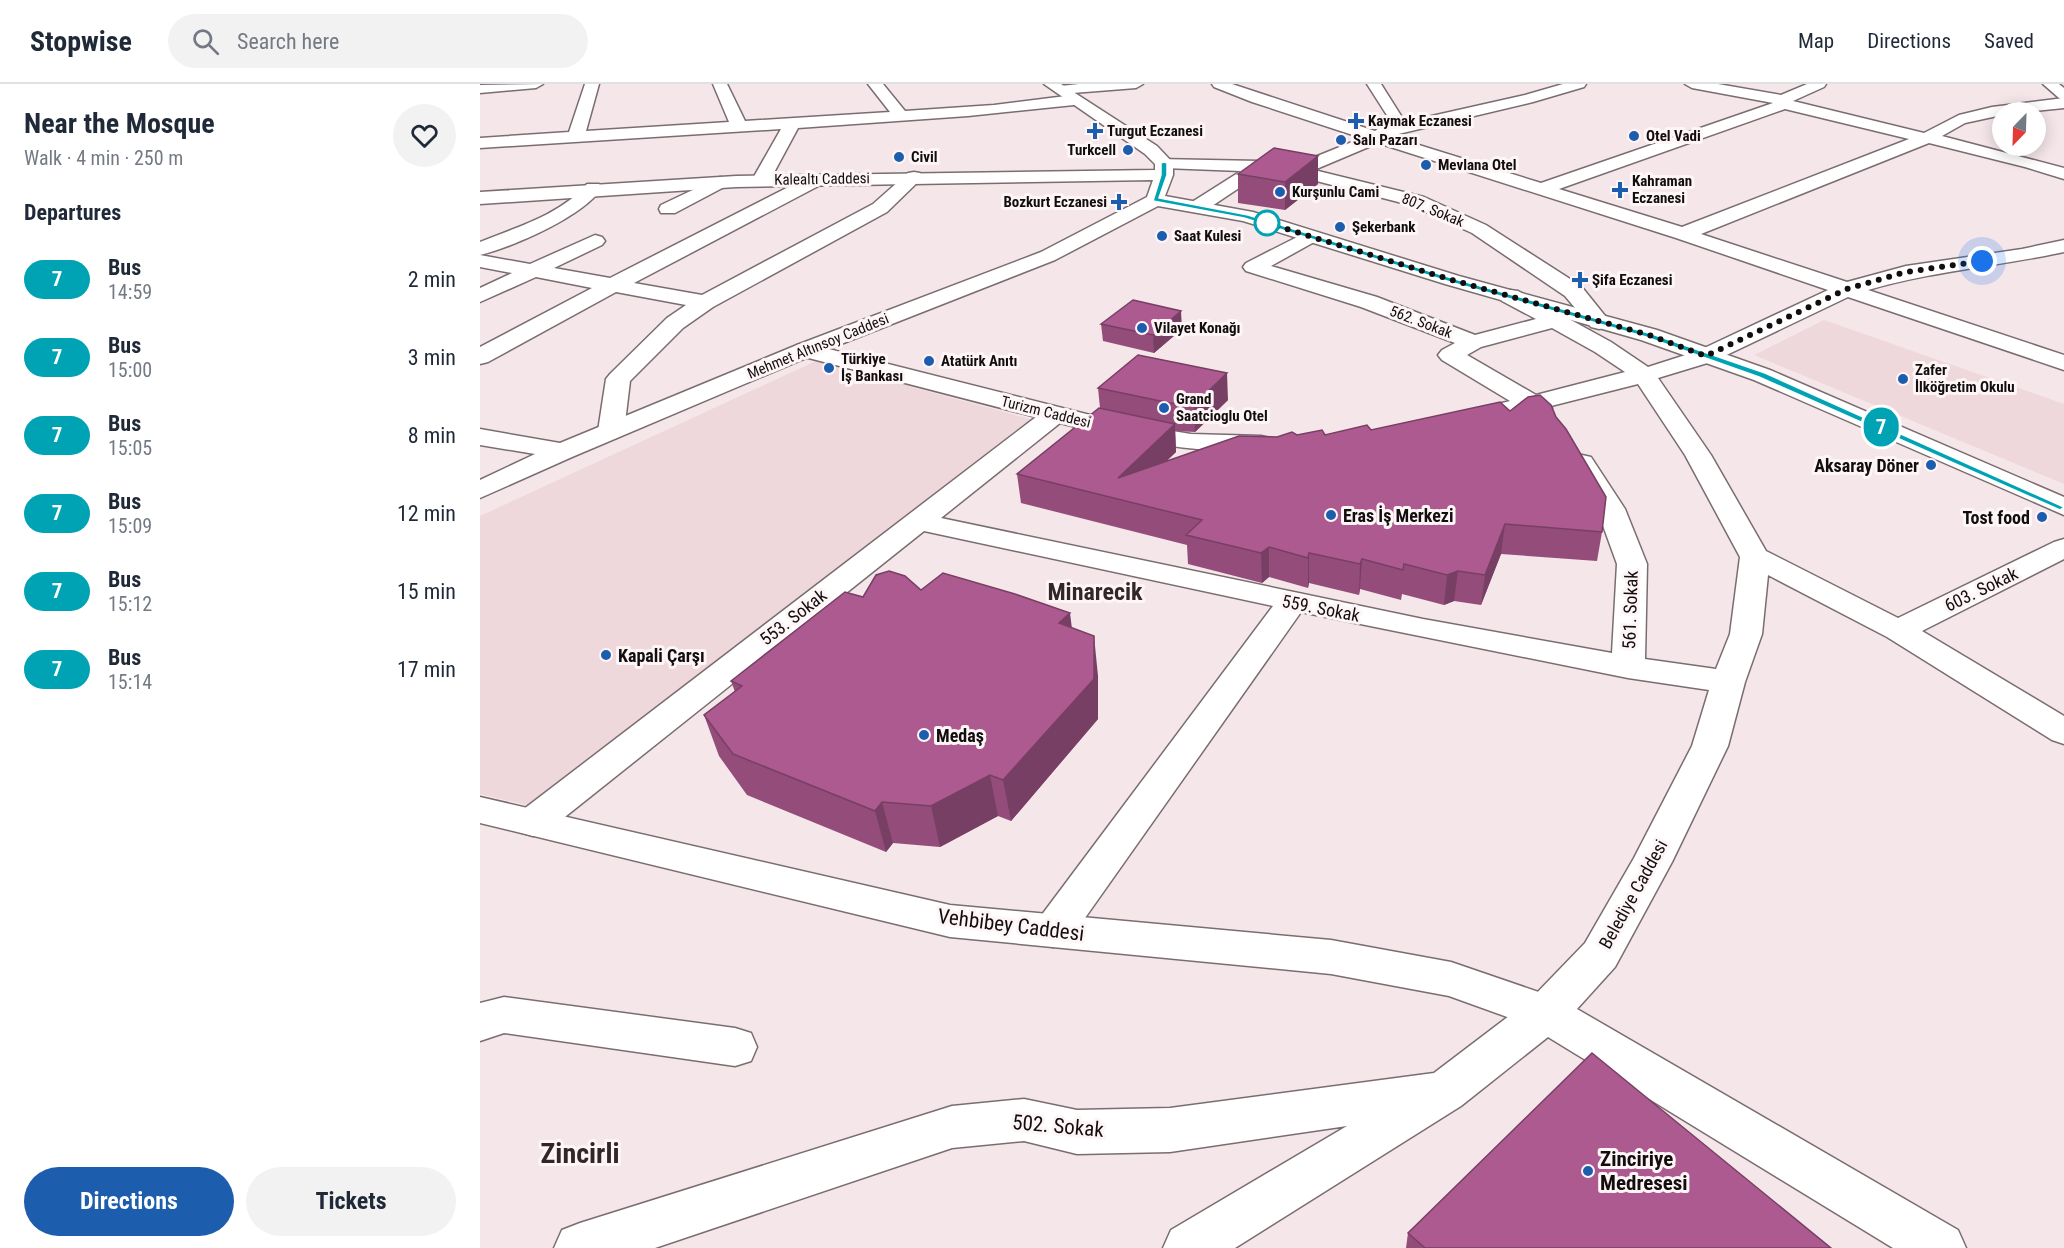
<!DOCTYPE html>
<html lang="en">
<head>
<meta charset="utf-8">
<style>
	:root { --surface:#fff; --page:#f2f2f3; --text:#1f2937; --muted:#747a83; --line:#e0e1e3; --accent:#1d5dae }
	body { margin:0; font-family:"Roboto Condensed",sans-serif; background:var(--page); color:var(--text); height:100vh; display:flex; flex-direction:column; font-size:22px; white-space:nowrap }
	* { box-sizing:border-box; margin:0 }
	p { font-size:20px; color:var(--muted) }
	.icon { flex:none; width:33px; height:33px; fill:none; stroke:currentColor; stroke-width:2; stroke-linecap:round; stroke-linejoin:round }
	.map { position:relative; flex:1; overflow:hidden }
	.panel { display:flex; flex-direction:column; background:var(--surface); width:480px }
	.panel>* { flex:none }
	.badge { padding:0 12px; border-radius:20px; font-size:21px; line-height:39px }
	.needle { width:39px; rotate:203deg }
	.fabs { position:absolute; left:1512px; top:18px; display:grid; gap:12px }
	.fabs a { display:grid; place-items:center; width:54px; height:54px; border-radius:50%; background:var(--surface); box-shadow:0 3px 15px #0003; font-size:30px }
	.you { position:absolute; width:30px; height:30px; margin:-15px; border:4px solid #fff; border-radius:50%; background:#1a73e8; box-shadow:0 0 0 9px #1a73e833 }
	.map>.badge { position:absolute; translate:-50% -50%; box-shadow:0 0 0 3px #fff }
	h2 { padding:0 24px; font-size:22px; line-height:54px }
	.round { display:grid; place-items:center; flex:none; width:63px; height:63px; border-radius:32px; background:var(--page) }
	.headline { display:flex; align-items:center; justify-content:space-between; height:102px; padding:0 24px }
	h1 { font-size:28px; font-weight:700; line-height:45px }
	.cta { display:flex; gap:12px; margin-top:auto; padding:12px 24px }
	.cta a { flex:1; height:69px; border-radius:36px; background:var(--accent); color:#fff; font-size:24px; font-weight:700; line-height:69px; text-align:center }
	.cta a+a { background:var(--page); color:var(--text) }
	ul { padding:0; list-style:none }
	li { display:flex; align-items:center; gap:18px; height:78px; padding:0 24px }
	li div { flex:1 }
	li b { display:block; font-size:22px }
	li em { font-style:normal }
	li .badge { min-width:66px; font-weight:700; text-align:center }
	header { display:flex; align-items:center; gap:36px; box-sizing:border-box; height:84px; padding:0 30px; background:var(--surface); border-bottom:2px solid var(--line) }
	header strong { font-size:28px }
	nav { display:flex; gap:33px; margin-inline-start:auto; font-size:21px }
	.search { width:420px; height:54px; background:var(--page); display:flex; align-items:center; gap:15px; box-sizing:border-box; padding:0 21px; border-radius:33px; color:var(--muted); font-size:22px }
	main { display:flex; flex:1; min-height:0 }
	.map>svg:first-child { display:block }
	.built { fill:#efd8dc }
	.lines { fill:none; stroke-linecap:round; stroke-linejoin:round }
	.street-casing { stroke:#7a6d70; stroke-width:3 }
	.secondary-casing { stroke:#7a6d70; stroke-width:3 }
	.street { fill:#fff; fill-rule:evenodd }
	.secondary { fill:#fff; fill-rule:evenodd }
	.wall { fill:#944d7b }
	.shaded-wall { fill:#783f64 }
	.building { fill:#ac5a8f; stroke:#783f64; stroke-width:1.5 }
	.line { fill:#00a3b4; stroke:#fff; stroke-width:1.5 }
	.walk { stroke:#120e0f; stroke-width:6; stroke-dasharray:0 10.8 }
	.poi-dot { fill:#1d5dae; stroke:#fef5f6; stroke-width:2 }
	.stop-dot { fill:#fff; stroke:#00a3b4; stroke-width:3 }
	.labels { text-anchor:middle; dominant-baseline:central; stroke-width:6; stroke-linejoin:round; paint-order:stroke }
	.far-poi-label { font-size:15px; font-weight:bold; fill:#120e0f; stroke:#fef5f6; text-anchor:start }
	.far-street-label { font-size:15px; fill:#120e0f; stroke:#fef5f6 }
	.poi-label { font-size:18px; font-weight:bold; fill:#120e0f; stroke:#fef5f6; text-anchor:start }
	.street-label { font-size:18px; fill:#120e0f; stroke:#fef5f6 }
	.near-street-label { font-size:21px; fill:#120e0f; stroke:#fef5f6 }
	.near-poi-label { font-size:21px; font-weight:bold; fill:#120e0f; stroke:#fef5f6; text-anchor:start }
	.district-label { font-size:24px; font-weight:bold; fill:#312729; stroke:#fef5f6 }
	.near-district-label { font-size:28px; font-weight:bold; fill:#312729; stroke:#fef5f6 }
</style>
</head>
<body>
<header>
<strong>Stopwise</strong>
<div class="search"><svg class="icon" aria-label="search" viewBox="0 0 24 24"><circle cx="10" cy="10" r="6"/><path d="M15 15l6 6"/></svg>Search here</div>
<nav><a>Map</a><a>Directions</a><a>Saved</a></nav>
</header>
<main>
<section class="panel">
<div class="headline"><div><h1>Near the Mosque</h1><p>Walk · 4 min · 250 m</p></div><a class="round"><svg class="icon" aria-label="heart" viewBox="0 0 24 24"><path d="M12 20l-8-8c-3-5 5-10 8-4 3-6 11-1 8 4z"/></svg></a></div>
<h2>Departures</h2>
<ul>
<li><span class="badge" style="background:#00a3b4;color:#fff">7</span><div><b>Bus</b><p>14:59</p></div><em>2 min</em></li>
<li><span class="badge" style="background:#00a3b4;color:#fff">7</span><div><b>Bus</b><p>15:00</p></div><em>3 min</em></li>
<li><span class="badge" style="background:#00a3b4;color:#fff">7</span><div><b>Bus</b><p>15:05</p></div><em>8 min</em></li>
<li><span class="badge" style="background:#00a3b4;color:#fff">7</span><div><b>Bus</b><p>15:09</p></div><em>12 min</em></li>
<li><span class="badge" style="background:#00a3b4;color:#fff">7</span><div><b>Bus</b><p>15:12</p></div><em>15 min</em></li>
<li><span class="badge" style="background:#00a3b4;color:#fff">7</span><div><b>Bus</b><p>15:14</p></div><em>17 min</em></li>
</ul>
<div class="cta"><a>Directions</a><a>Tickets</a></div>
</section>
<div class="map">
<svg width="1584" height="1164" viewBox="0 0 1584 1164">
	<rect width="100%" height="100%" fill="#f5e6e9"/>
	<g class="built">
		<path d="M 1344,236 L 1584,320 L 1584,400 L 1274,271 Z"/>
		<path d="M 336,277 L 554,336 L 56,723 L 0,710 L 0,432 Z"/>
	</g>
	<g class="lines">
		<defs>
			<g id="street">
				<path d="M 63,0 L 56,4 L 0,9 L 0,1 Z"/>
				<path d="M 105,0 L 119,0 L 106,47 L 249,38 L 233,0 L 247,0 L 265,37 L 410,28 L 388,0 L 403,0 L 425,27 L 514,21 L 594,11 L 602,16 L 594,21 L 488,32 L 318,44 L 290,96 L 287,100 L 275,100 L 272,96 L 301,45 L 0,64 L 0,54 L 89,48 Z"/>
				<path d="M 599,0 L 663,0 L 656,4 L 580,10 L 573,6 L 580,2 Z"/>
				<path d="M 732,0 L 752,0 L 895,47 L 910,36 L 887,0 L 901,0 L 925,38 L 1045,11 L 1083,0 L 1106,0 L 1104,3 L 1053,18 L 910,52 L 1061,99 L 1293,19 L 1212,4 L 1205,0 L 1238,0 L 1301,11 L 1327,0 L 1346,0 L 1344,3 L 1313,17 L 1444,49 L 1479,31 L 1512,23 L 1584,14 L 1584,24 L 1545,28 L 1522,28 L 1522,31 L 1485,39 L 1462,52 L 1584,84 L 1584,95 L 1545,83 L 1449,59 L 1221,150 L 1367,198 L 1426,182 L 1542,165 L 1584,156 L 1584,168 C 1519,182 1452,187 1388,206 L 1584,271 L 1584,286 L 1368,213 L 1234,277 L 1178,294 L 1231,371 L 1286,467 L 1418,534 L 1574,458 L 1584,455 L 1584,475 L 1442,547 L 1584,632 L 1584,660 L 1572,656 L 1407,553 L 1288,491 L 1282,550 L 1265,598 L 1248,662 L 1192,778 L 1135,883 L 1097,925 L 1478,1146 L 1486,1164 L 1413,1164 L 1068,953 L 981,1022 L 755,1164 L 683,1164 L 691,1146 L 867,1042 L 690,1068 L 597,1070 L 544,1057 L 472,1064 L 175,1164 L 74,1164 L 82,1146 L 100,1139 L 472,1022 L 544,1015 L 597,1026 L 690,1024 L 954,989 L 1050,916 L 1105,859 L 1154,774 L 1212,662 L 1229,606 L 1148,594 L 821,528 L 588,858 L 573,863 L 558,858 L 552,847 L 558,836 L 793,522 L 444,447 L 66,748 L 53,752 L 40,748 L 34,738 L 40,728 L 556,333 L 317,271 L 313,266 L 317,261 L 325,259 L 642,339 L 711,350 L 781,352 L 790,354 L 794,360 L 790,366 L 781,368 C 712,369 647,356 580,339 L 461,434 L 943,535 L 1132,569 L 1137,480 L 1117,425 L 1089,379 L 1093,373 L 1102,371 L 1111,373 L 1145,425 L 1167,480 L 1165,575 L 1236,585 L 1250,550 L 1260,473 L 1205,371 L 1158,300 L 1071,322 L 1072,324 L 1069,329 L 1060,331 L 1049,327 L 984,344 L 975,341 L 971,336 L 975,331 L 1030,317 L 962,276 L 958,271 L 962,266 L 975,259 L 881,223 L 766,187 L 763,183 L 766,179 L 829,147 L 836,149 L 839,153 L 836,157 L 791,182 L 897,213 L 995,251 L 1056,235 L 1022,217 L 1019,212 L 1022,207 L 1030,206 L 1038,207 L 1131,258 L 1168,283 L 1218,267 L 1348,206 L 1196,154 L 898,59 L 834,86 L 944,113 L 1006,141 L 1101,202 L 1130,238 L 1127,243 L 1119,245 L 1111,243 L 1085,212 L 992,149 L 930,121 L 817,92 L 783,88 L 726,126 L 712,126 L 710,122 L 712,118 L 761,87 L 684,84 L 678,83 L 675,79 L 678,75 L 780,77 L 815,81 L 882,54 L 772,18 L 734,3 ZM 1305,25 L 1429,55 L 1202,143 L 1079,105 ZM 1072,244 L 1115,268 L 1145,288 L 1056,311 L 987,271 L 1001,263 Z"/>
				<path d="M 434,88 L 440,89 L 443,93 L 407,128 L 233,223 L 203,244 L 150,297 L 144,347 L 140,352 L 131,355 L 122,352 L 118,347 L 126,295 L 130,290 L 187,234 L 206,221 L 136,208 L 8,278 L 0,280 L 0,263 L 112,204 L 56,193 L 0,218 L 0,204 L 32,189 L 0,183 L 0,158 C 37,143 80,131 107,100 L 119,100 L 122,104 C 102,133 35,162 0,171 L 50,180 L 115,151 L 122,153 L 125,157 L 122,161 L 74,184 L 130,194 L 332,91 L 344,91 L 347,95 L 344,99 L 154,199 L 222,211 L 393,120 L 428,89 Z"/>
				<path d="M 240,93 L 246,94 L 249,98 L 246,102 L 195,129 L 181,129 L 179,125 L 181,121 Z"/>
				<path d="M 24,913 L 255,944 L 271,949 L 277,963 L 271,977 L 255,982 L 24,949 L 0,957 L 0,919 Z"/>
			</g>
			<g id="secondary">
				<path d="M 564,0 L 581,0 L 677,62 L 693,79 L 693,91 L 685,112 L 773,128 L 979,192 L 1177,246 L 1290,286 L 1584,413 L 1584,431 L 1274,296 L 1161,256 L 965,200 L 763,137 L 678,122 L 575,176 L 333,271 L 92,373 L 0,414 L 0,396 L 55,370 L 0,361 L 0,345 L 80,359 L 317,261 L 561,168 L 667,113 L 673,96 L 256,103 L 0,120 L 0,108 L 256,92 L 675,86 L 675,80 L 665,70 Z"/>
				<path d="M 1563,0 L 1579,0 L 1584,4 L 1584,16 L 1579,14 Z"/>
				<path d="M 0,713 L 470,821 L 851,856 L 971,878 L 1082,916 L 1088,929 L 1082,942 L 1066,947 L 969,912 L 851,890 L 470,853 L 0,739 Z"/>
			</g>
		</defs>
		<use href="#street" class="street-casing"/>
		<use href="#secondary" class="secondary-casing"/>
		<use href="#street" class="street"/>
		<use href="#secondary" class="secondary"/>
	</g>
	<g class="wall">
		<path d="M 838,72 L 838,100 L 805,126 L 758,119 L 758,90 Z"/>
		<path d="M 621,240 L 702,245 L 674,269 L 623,257 Z"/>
		<path d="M 618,304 L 748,316 L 715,348 L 695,347 L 696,368 L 686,377 L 797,353 L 817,351 L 845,351 L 891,346 L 1122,448 L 1117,477 L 1021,470 L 1001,521 L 974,517 L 964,521 L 922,510 L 921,516 L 880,505 L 879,511 L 829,499 L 828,504 L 789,493 L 782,499 L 708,480 L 707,461 L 541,419 L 537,390 L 620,324 Z"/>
		<path d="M 441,506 L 592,544 L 618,592 L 618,635 L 531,737 L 518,732 L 460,763 L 413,759 L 406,768 L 267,711 L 239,672 L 224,631 L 255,608 L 251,597 L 383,513 Z"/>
		<path d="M 928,1149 L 1351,1164 L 926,1164 Z"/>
	</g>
	<g class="shaded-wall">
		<path d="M 838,72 L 838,100 L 805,126 L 805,98 Z"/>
		<path d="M 701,227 L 702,245 L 674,269 L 673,251 Z"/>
		<path d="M 747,289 L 748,316 L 715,348 L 714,321 Z"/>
		<path d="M 695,340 L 696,368 L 646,417 L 638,394 Z"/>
		<path d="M 1025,440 L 1021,470 L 1001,521 L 1005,491 Z"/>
		<path d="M 789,463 L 789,493 L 782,499 L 781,469 Z"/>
		<path d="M 829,469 L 829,499 L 828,504 L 828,474 Z"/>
		<path d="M 882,475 L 880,505 L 879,511 L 880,480 Z"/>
		<path d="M 978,487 L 974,517 L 964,521 L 967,491 Z"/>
		<path d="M 590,529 L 595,569 L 579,539 Z"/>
		<path d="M 614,552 L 618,592 L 618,635 L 531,737 L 523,696 Z"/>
		<path d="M 510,691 L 518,732 L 460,763 L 451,722 Z"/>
		<path d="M 402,718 L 413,759 L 406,768 L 395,727 Z"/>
	</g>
	<g class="building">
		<path d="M 794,64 L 838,72 L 805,98 L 758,90 Z"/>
		<path d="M 653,216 L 701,227 L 673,251 L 621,240 Z"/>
		<path d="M 658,271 L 747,289 L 714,321 L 690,319 L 618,304 Z"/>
		<path d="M 1060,311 L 1071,321 L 1076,333 L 1086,345 L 1126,413 L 1122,448 L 1025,440 L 1005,491 L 978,487 L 967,491 L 924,480 L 923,486 L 882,475 L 880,480 L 829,469 L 828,474 L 789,463 L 781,469 L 706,451 L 722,436 L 537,390 L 619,324 L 695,340 L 638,394 L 759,352 L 797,353 L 812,348 L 817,351 L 842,346 L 845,351 L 887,341 L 891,346 L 1020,318 L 1030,327 L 1048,313 Z"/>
		<path d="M 409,487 L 425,492 L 441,506 L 463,489 L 535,510 L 590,529 L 579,539 L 614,552 L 614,595 L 523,696 L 510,691 L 451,722 L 402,718 L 395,727 L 253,670 L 224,631 L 262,602 L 251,597 L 365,508 L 383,513 L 396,491 Z"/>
		<path d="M 1112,969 L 1351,1164 L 945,1164 L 928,1149 Z"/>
	</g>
	<path class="line" d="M 684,78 L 687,79 L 687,91 L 679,114 L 768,131 L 975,195 L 1172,250 L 1285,289 L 1584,423 L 1580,426 L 1279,293 L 1166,253 L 970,198 L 764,134 L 673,117 L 681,91 L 681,79 Z"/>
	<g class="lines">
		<path class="walk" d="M 787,139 L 972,196 L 1169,251 L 1226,272 L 1367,205 L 1426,188 L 1502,177"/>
	</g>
	<g class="poi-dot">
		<path d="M873 28h6v6h6v6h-6v6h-6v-6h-6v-6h6z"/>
		<path d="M612 38h6v6h6v6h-6v6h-6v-6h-6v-6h6z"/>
		<circle cx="1154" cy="52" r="6"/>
		<circle cx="861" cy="56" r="6"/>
		<circle cx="648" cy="66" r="6"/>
		<circle cx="419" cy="73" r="6"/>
		<circle cx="946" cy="81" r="6"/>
		<path d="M1137 97h6v6h6v6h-6v6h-6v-6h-6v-6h6z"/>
		<circle cx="800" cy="108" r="6"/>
		<path d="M636 109h6v6h6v6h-6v6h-6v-6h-6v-6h6z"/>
		<circle cx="860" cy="143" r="6"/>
		<circle cx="682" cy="152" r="6"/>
		<path d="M1097 187h6v6h6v6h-6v6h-6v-6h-6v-6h6z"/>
		<circle cx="662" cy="244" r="6"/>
		<circle cx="449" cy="277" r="6"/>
		<circle cx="349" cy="284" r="6"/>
		<circle cx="1423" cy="295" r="6"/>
		<circle cx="684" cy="324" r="6"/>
		<circle cx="1451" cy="381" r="6"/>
		<circle cx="851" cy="431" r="6"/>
		<circle cx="1562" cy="433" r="6"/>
		<circle cx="126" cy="571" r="6"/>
		<circle cx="444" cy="651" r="6"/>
		<circle cx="1108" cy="1087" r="6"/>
	</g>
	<circle class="stop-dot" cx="787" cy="139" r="12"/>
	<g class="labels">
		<g class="far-poi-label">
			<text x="888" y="37">Kaymak Eczanesi</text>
			<text x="627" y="47">Turgut Eczanesi</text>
			<text x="1166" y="52">Otel Vadi</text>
			<text x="873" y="56">Salı Pazarı</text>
			<text x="636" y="66" text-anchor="end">Turkcell</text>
			<text x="431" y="73">Civil</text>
			<text x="958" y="81">Mevlana Otel</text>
			<text x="1152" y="97">Kahraman<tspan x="1152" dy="17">Eczanesi</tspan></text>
			<text x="812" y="108">Kurşunlu Cami</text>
			<text x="627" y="118" text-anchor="end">Bozkurt Eczanesi</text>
			<text x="872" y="143">Şekerbank</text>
			<text x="694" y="152">Saat Kulesi</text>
			<text x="1112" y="196">Şifa Eczanesi</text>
			<text x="674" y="244">Vilayet Konağı</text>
			<text x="361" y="275">Türkiye<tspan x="361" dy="17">İş Bankası</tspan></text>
			<text x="461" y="277">Atatürk Anıtı</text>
			<text x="1435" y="286">Zafer<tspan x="1435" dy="17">İlköğretim Okulu</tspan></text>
			<text x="696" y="315">Grand<tspan x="696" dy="17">Saatcioglu Otel</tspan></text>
		</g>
		<g class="far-street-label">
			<text transform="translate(342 95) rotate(-1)">Kalealtı Caddesi</text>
			<text transform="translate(953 126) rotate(22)">807. Sokak</text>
			<text transform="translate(941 238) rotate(21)">562. Sokak</text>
			<text transform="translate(338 262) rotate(-22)">Mehmet Altınsoy Caddesi</text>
			<text transform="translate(566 328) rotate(14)">Turizm Caddesi</text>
		</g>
		<g class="poi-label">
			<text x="1439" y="381" text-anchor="end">Aksaray Döner</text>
			<text x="863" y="431">Eras İş Merkezi</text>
			<text x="1550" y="433" text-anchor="end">Tost food</text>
			<text x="138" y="571">Kapali Çarşı</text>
			<text x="456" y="651">Medaş</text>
		</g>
		<g class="street-label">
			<text transform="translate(1501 505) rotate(-26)">603. Sokak</text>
			<text transform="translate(841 524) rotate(11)">559. Sokak</text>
			<text transform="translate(1150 526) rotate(-88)">561. Sokak</text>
			<text transform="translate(313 533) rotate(-38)">553. Sokak</text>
			<text transform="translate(1153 810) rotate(-61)">Belediye Caddesi</text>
		</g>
		<g class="near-street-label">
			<text transform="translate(531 841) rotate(7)">Vehbibey Caddesi</text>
			<text transform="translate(578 1042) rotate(5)">502. Sokak</text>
		</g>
		<g class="near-poi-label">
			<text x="1120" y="1075">Zinciriye<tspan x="1120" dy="24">Medresesi</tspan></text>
		</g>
		<g class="district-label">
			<text x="615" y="508">Minarecik</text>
		</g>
		<g class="near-district-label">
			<text x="100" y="1069">Zincirli</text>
		</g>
	</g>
</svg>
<div class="fabs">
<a><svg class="needle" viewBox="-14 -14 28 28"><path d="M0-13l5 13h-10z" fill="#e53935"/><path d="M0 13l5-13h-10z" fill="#747a83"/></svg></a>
</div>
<div class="you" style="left:1502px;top:177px"></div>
<b class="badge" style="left:1401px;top:343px;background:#00a3b4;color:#fff">7</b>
</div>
</main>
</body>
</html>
